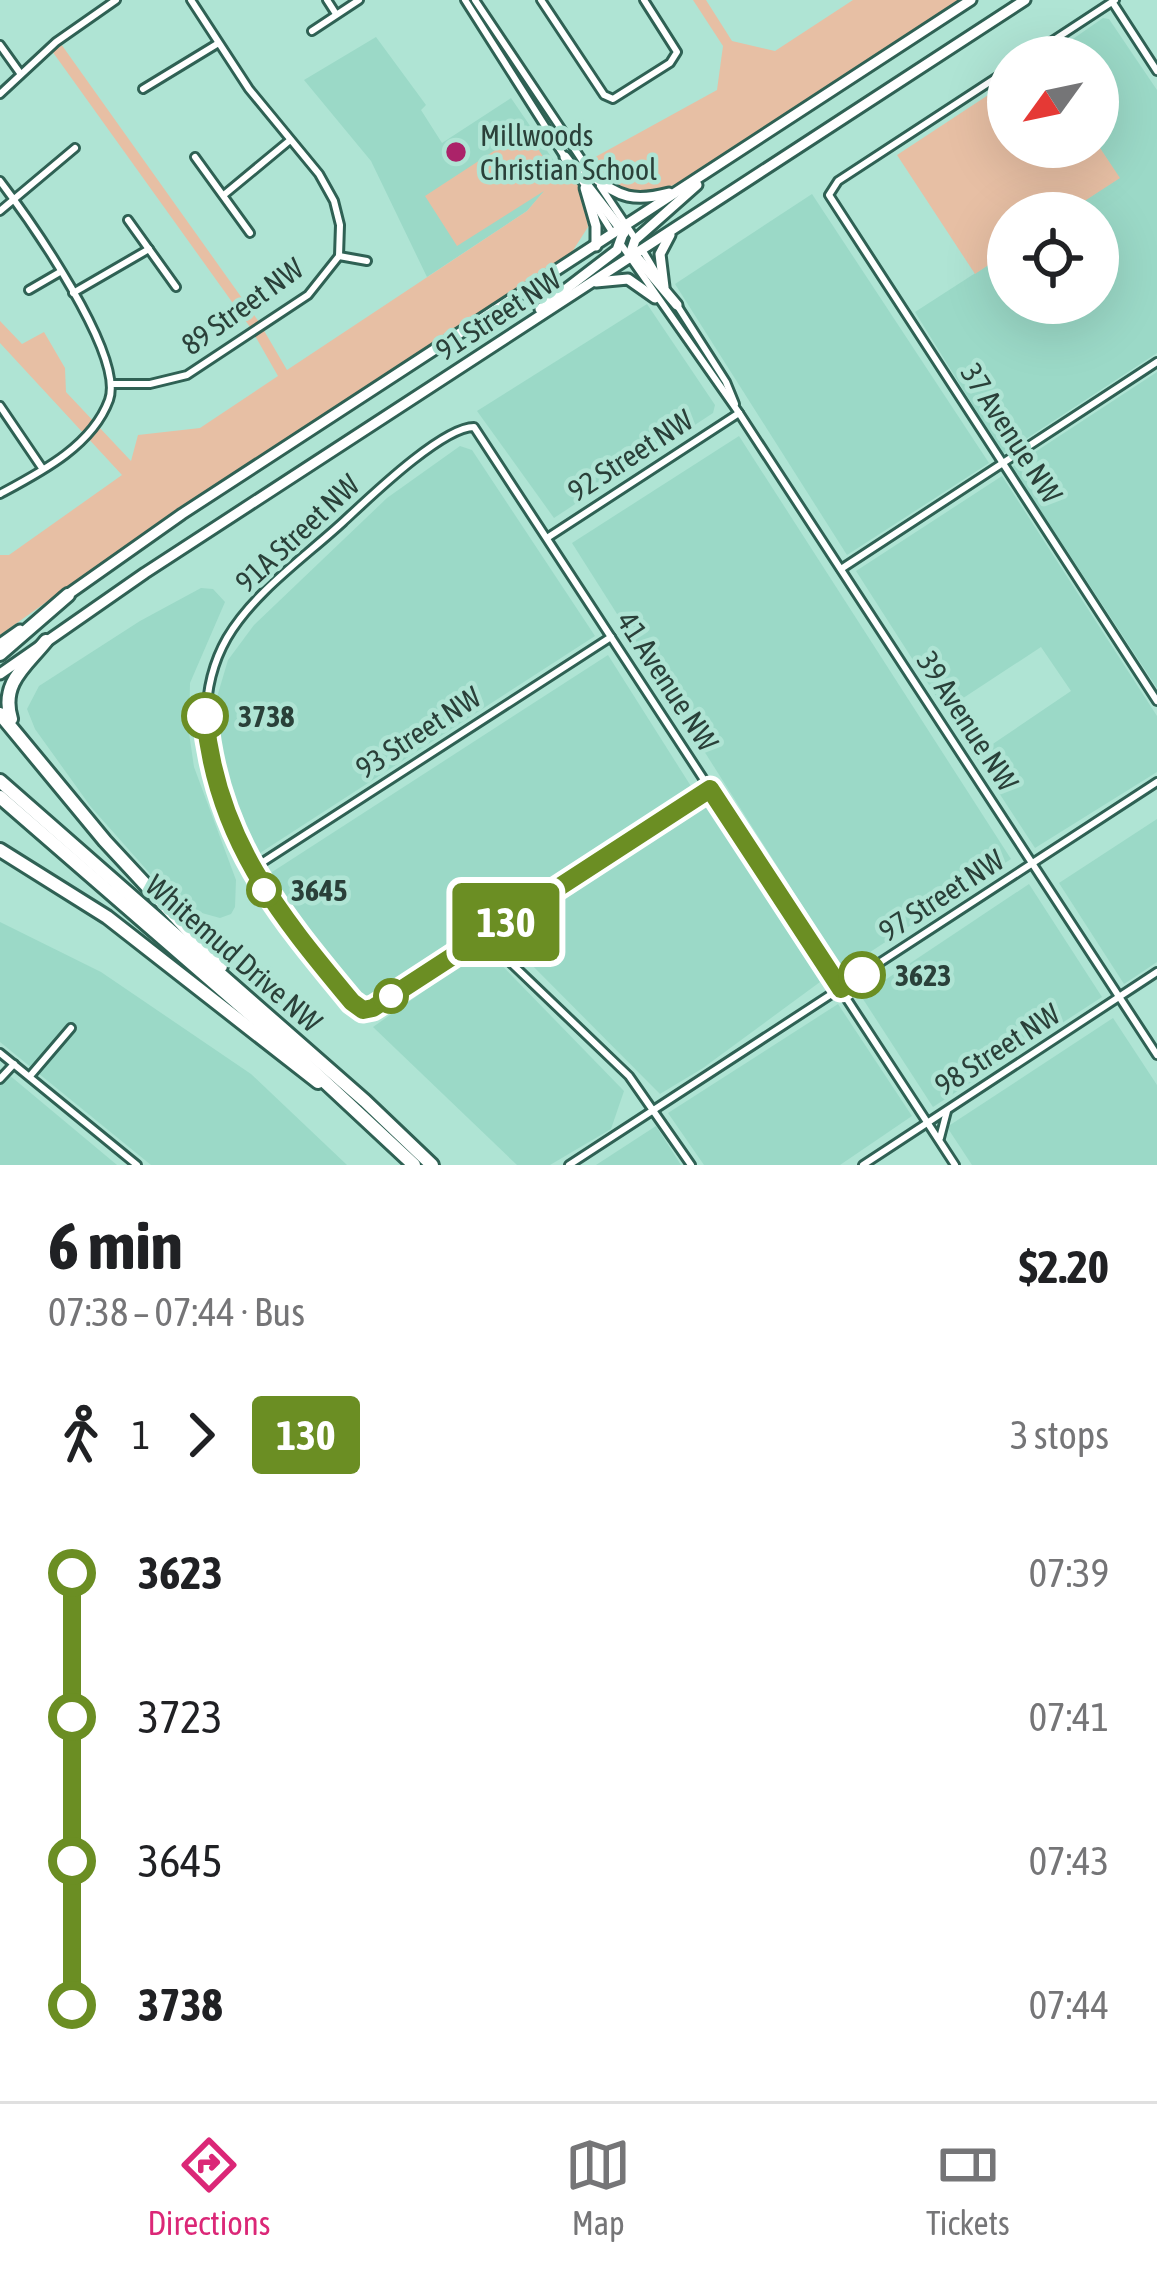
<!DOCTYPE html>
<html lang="en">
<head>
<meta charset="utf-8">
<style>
	:root { --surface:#fff; --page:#f6f6f6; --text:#202124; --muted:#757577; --line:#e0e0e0; --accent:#db2777 }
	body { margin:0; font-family:"Asap Condensed",sans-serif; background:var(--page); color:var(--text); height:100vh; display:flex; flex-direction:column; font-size:45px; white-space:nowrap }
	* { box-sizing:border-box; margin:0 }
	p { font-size:39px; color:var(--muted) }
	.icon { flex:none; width:66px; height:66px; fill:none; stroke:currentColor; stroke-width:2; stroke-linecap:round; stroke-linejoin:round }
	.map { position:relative; height:1165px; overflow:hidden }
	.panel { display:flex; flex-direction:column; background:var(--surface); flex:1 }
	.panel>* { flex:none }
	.badge { padding:0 24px; border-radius:9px; font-size:42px; line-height:78px }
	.needle { width:78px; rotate:237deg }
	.controls { position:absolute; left:987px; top:36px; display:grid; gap:24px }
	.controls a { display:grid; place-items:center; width:132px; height:132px; border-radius:50%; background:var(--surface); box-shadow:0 12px 48px #0002; font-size:60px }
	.map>.badge { position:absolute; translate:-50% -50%; box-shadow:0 0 0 6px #fff }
	.legs { display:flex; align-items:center; gap:18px; height:132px; padding:0 48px; font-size:39px }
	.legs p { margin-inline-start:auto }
	.head { display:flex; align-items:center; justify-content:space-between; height:204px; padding:0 48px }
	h1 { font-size:66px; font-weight:700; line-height:90px }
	ul { padding:0 48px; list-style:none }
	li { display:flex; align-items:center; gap:42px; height:144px; font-size:45px }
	li i { display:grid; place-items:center; width:18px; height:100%; margin:0 15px; background:currentColor }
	li i::after { content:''; width:30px; height:30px; margin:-15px; border:9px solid; border-radius:50%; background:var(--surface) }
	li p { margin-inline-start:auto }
	li:first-child i { background:linear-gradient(#0000 50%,currentColor 0) }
	li:last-child i { background:linear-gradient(currentColor 50%,#0000 0) }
	.tabs { display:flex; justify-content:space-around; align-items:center; height:168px; border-top:3px solid var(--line); background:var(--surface); font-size:33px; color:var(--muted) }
	.tabs a { display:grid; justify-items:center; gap:6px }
	.tabs .on { color:var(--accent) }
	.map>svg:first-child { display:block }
	.built { fill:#9bd9c7 }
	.green { fill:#e7bfa4 }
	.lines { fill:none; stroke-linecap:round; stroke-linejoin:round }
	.minor-casing { stroke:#2f6154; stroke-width:12 }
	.major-casing { stroke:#2f6154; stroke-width:15 }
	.highway-casing { stroke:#2f6154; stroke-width:18 }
	.minor { stroke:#fff; stroke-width:6 }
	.major { stroke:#fff; stroke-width:9 }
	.highway { stroke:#fff; stroke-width:12 }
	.line-1-casing { stroke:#fff; stroke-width:27 }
	.line-1 { stroke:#6b8e23; stroke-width:18 }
	.poi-dot { fill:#ab2369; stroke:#afe4d4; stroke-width:4.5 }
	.stop-1-dot { fill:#fff; stroke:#6b8e23; stroke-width:6 }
	.labels { text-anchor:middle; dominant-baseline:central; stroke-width:9; stroke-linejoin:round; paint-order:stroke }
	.poi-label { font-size:30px; fill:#2a4039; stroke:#afe4d4; text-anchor:start }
	.street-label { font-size:30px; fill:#2a4039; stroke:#afe4d4 }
	.stop-label { font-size:30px; font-weight:bold; fill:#2a4039; stroke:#afe4d4; text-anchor:start }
</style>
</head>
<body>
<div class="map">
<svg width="1157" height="1165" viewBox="0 0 1157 1165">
	<rect width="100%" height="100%" fill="#afe4d4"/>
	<g class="built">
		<path d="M 1103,18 L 1109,19 L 1157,90 L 1157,353 L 1003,454 L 915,312 L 1008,252 L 1008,303 L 1098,303 L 1098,213 L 1066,213 L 1119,178 L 1098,145 L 1098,57 L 1047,57 Z"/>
		<path d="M 376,37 L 426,105 L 421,110 L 442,143 L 511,98 L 565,177 L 547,188 L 527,211 L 427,277 L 371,161 L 304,80 Z"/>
		<path d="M 812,194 L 989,463 L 847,555 L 675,284 Z"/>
		<path d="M 647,304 L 715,405 L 713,413 L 554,518 L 477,411 Z"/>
		<path d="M 1157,372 L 1157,688 L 1012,467 Z"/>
		<path d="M 739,436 L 1011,859 L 843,970 L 572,543 Z"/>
		<path d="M 460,446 L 472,450 L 595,636 L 260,853 L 254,851 L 231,795 L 216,731 L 217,697 L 228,660 L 254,625 L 387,498 Z"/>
		<path d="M 1002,476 L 1157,716 L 1157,772 L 1035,848 L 975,756 L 1071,691 L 1041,647 L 945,710 L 856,571 Z"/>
		<path d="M 201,588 L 213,589 L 225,602 L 190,683 L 189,733 L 194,767 L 236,880 L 235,907 L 231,914 L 220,918 L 191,910 L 153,877 L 91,807 L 35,729 L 27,709 L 39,686 L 140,621 Z"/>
		<path d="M 608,655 L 694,791 L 368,1001 L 363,999 L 313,939 L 269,874 Z"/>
		<path d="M 707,806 L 820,982 L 703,1068 L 660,1094 L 501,934 Z"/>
		<path d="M 1157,819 L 1157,962 L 1124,984 L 1059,883 Z"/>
		<path d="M 1029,884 L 1102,997 L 933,1107 L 861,996 Z"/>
		<path d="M 0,922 L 101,972 L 251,1074 L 347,1165 L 151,1165 L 0,1042 Z"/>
		<path d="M 485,948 L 624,1091 L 611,1129 L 550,1165 L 517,1165 L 373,1027 Z"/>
		<path d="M 838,1004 L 912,1116 L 840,1165 L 704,1165 L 668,1113 Z"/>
		<path d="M 1113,1018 L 1157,1085 L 1157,1165 L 972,1165 L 947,1127 Z"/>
		<path d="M 0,1069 L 14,1079 L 117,1165 L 0,1165 Z"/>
		<path d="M 656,1126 L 681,1165 L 596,1165 Z"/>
	</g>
	<g class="green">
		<path d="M 693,0 L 706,0 L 732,41 L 775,51 L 853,0 L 959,0 L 676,184 C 641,201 611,194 588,161 L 717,90 L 723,46 Z"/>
		<path d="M 61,44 L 259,322 L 287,370 L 527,211 L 544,191 L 457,246 L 425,196 L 526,130 L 558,180 L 571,173 L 582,189 L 588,227 L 572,252 L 162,520 L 0,635 L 0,555 L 9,555 L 122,475 L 0,343 L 0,321 L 22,344 L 44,332 L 65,368 L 66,392 L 131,461 L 138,435 L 200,428 L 278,376 L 250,327 L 52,51 Z"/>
		<path d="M 1008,82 L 1008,147 L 1098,145 L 1120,178 L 1066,213 L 1008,213 L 1008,252 L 975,274 L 897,155 Z"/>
	</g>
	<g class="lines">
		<defs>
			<g id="minor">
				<path d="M 191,0 L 249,89 L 319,174 L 334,201 L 340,225 L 339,256"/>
				<path d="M 327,0 L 336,14"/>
				<path d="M 465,0 L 564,156"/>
				<path d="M 475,0 L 592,175"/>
				<path d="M 541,0 L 604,95 L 613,99 L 670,63 L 677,52 L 644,0"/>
				<path d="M 1113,3 L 1157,71"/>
				<path d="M 312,31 L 359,0"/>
				<path d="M 0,45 L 20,73"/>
				<path d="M 1028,57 L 1115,0"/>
				<path d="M 1008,70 L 838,181 L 829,195 L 1157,701"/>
				<path d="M 143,89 L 217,44"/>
				<path d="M 0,94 L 56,42 L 116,0"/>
				<path d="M 195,157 L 250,233"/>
				<path d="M 0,181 C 29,219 125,355 109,400 C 92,446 41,472 0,494"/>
				<path d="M 600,186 L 636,240"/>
				<path d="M 225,194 L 289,141"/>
				<path d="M 590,197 L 612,232"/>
				<path d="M 0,211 L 75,148"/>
				<path d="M 128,220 L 176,287"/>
				<path d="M 620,243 L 739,413 L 1157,1055"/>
				<path d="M 643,251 L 658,276"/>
				<path d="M 339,256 L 367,261"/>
				<path d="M 29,290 L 60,272"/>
				<path d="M 73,293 L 149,249"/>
				<path d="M 675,302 L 726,382 L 735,404"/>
				<path d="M 112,384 L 150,384 L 187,375 L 308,295 L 339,256"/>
				<path d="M 0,406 L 42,468"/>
				<path d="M 547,538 L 739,413"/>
				<path d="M 841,569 L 1157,362"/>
				<path d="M 710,789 L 373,1008 L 363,1009 L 352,1002 C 326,970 294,938 272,903 C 224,828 179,722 227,638 C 254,592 305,557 343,522 C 369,498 442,427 474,427 L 955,1165"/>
				<path d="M 252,869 L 611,637"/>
				<path d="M 485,938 L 629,1076 L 691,1165"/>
				<path d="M 0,1053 L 137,1165"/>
				<path d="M 30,1076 L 71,1028"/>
				<path d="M 0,1079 L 14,1064"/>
				<path d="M 940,1138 L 947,1111"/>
				<path d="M 569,1165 L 1157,782"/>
				<path d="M 863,1165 L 1157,972"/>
			</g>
			<g id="major">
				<path d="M 565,157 L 624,233"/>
				<path d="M 593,176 C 619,198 635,202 669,193"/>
				<path d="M 585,188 L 596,226 L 596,246"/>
				<path d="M 634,254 L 677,305"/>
				<path d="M 629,258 L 635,240 L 697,185"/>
				<path d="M 596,282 L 628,279 L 655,298"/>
				<path d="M 664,287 L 660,254 L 670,235"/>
				<path d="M 540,309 L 617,250 L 626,225"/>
				<path d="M 63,598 L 182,514 L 971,0"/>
				<path d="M 0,644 L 20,630"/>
				<path d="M 0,674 L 145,573 L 1025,0"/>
			</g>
			<g id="highway">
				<path d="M 0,654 L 68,595"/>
				<path d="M 0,714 L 105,841 L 221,966"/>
				<path d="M 11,719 C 0,683 26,666 46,641"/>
				<path d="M 0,781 L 365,1101 L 432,1165"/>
				<path d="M 0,797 L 281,1041 L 414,1165"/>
				<path d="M 0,850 L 107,917 L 318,1082"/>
			</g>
		</defs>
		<use href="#minor" class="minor-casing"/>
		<use href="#major" class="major-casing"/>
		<use href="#highway" class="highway-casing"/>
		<use href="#minor" class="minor"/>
		<use href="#major" class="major"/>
		<use href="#highway" class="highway"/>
	</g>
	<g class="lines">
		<defs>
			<path id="line-1" d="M 205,716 C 216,838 278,913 352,1002 L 363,1010 L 373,1008 L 710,789 L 841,989 L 862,975"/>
		</defs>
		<use href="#line-1" class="line-1-casing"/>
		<use href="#line-1" class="line-1"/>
	</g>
	<circle class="poi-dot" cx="456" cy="152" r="12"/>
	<g class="stop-1-dot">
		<circle cx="205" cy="716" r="21"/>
		<circle cx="264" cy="890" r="15"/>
		<circle cx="862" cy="975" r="21"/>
		<circle cx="391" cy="996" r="15"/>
	</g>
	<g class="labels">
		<g class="poi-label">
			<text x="480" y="135">Millwoods<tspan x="480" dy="34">Christian School</tspan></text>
		</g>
		<g class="street-label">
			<text transform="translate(242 306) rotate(-36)">89 Street NW</text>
			<text transform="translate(498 314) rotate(-33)">91 Street NW</text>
			<text transform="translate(1012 433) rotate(57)">37 Avenue NW</text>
			<text transform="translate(630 455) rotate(-33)">92 Street NW</text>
			<text transform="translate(297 533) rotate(-43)">91A Street NW</text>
			<text transform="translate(668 681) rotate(57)">41 Avenue NW</text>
			<text transform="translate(968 721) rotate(57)">39 Avenue NW</text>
			<text transform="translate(418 732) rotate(-33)">93 Street NW</text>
			<text transform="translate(941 895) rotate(-33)">97 Street NW</text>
			<text transform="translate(234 953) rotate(41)">Whitemud Drive NW</text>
			<text transform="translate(997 1049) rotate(-33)">98 Street NW</text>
		</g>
		<g class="stop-label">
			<text x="238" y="716">3738</text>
			<text x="291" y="890">3645</text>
			<text x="895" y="975">3623</text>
		</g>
	</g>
</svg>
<div class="controls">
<a><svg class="needle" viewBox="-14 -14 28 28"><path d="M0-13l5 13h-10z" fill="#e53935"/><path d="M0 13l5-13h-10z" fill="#757577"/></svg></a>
<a><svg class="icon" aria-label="locate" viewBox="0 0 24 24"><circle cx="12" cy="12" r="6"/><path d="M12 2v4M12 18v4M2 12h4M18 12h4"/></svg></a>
</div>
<b class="badge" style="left:506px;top:922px;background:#6b8e23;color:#fff">130</b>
</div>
<section class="panel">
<div class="head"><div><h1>6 min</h1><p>07:38 – 07:44 · Bus</p></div><b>$2.20</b></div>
<div class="legs"><svg class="icon" aria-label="walk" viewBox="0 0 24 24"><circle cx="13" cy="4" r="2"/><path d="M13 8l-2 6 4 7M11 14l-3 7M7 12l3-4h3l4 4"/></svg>1<svg class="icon" aria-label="forward" viewBox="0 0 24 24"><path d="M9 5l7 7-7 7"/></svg><b class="badge" style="background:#6b8e23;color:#fff">130</b><p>3 stops</p></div>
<ul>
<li><i style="color:#6b8e23"></i><b>3623</b><p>07:39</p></li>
<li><i style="color:#6b8e23"></i><span>3723</span><p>07:41</p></li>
<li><i style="color:#6b8e23"></i><span>3645</span><p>07:43</p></li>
<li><i style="color:#6b8e23"></i><b>3738</b><p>07:44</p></li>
</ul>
</section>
<nav class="tabs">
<a class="on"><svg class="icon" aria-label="directions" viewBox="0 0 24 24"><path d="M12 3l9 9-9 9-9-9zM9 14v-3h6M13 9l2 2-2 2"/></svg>Directions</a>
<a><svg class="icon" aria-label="map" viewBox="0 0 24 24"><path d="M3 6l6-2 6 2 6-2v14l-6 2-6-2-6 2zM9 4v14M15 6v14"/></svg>Map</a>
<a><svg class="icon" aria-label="tickets" viewBox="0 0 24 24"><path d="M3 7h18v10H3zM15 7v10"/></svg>Tickets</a>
</nav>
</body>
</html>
